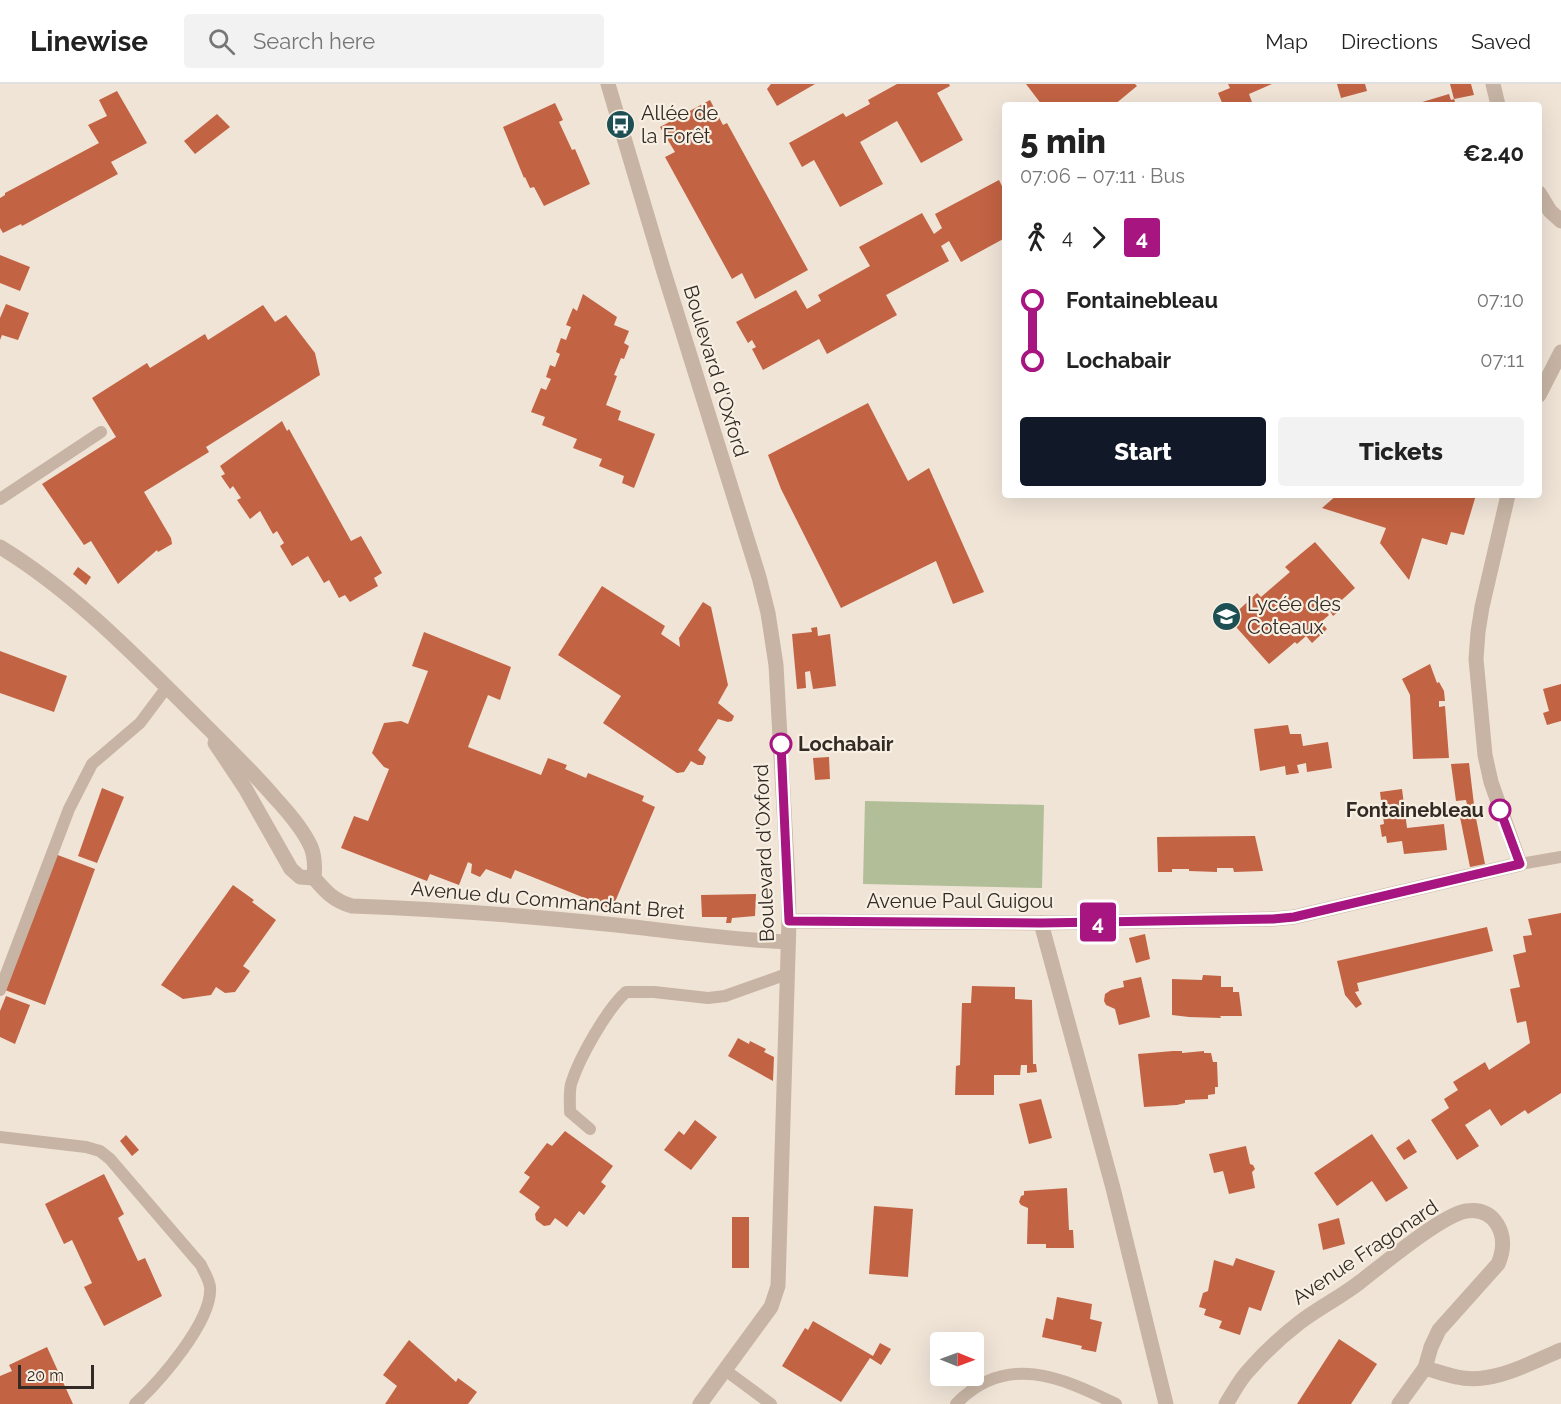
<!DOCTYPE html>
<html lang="en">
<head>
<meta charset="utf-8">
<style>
	:root { --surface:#fff; --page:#f2f2f2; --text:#222; --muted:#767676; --line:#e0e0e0; --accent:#111827 }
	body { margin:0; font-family:Raleway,sans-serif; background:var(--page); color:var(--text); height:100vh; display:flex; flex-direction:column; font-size:22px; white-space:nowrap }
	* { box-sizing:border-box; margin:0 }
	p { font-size:20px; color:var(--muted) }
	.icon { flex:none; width:33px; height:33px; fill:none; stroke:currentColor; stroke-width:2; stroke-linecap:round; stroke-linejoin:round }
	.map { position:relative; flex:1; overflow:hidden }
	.panel { position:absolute; left:1002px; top:18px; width:540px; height:396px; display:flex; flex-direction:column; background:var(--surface); border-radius:6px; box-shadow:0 6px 24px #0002 }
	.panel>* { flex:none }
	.badge { padding:0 12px; border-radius:4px; font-size:21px; line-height:39px }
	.needle { width:39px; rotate:91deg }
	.fabs { position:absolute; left:930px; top:1248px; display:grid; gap:12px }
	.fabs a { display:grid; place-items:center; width:54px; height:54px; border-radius:6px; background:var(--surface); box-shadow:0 6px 24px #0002; font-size:30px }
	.scale { position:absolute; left:18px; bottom:15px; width:76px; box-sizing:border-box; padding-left:6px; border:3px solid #332a25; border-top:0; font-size:16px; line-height:21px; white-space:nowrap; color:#332a25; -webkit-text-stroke:4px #f8efe3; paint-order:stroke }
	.map>.badge { position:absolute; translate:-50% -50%; box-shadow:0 0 0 3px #fff }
	.legs { display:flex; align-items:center; gap:9px; height:66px; padding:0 18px; font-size:20px }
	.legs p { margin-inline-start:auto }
	.head { display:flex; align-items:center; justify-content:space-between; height:102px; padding:0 18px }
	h1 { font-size:33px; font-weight:800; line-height:45px }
	.action { display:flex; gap:12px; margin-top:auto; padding:12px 18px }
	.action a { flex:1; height:69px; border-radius:6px; background:var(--accent); color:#fff; font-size:24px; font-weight:800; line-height:69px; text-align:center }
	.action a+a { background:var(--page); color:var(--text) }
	ul { padding:0 18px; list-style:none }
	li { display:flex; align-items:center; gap:21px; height:60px; font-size:22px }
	li i { display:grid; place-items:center; width:9px; height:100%; margin:0 8px; background:currentColor }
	li i::after { content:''; width:15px; height:15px; margin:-8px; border:4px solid; border-radius:50%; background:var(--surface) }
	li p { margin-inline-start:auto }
	li:first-child i { background:linear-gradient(#0000 50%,currentColor 0) }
	li:last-child i { background:linear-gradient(currentColor 50%,#0000 0) }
	header { display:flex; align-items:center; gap:36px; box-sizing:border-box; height:84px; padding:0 30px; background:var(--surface); border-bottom:2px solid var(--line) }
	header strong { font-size:28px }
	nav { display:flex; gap:33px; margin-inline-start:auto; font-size:21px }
	.search { width:420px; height:54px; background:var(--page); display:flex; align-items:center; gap:15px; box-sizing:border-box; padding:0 21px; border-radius:6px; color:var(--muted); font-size:22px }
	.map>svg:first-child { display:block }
	.green { fill:#b1be98 }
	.building { fill:#c26343 }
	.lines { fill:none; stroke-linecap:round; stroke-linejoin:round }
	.service { stroke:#c7b4a4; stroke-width:12 }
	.minor { stroke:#c7b4a4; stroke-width:15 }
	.line-1-casing { stroke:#fff; stroke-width:14 }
	.line-1 { stroke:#a61580; stroke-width:9 }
	.stop-1-dot { fill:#fff; stroke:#a61580; stroke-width:3 }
	.labels { text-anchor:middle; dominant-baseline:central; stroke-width:4.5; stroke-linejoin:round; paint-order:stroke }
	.poi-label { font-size:20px; fill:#332a25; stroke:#f8efe3; text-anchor:start }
	.street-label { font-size:20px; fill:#332a25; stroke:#f8efe3 }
	.stop-label { font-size:20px; font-weight:bold; fill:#332a25; stroke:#f8efe3; text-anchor:start }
</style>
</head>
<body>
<header>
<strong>Linewise</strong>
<div class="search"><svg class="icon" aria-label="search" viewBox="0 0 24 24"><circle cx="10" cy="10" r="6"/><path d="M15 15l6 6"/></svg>Search here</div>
<nav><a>Map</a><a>Directions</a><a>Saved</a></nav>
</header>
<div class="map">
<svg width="1561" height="1320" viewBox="0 0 1561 1320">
	<rect width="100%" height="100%" fill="#f0e4d7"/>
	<path class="green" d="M 865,717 L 1044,721 L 1042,804 L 863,800 Z"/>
	<g class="building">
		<path d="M 771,0 L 815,0 L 777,22 L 767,5 Z"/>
		<path d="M 897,0 L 949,0 L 950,2 L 937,9 L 963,56 L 921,79 L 897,37 L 860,58 L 883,100 L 840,123 L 814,76 L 802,83 L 789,59 L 843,29 L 846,33 L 870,20 L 868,16 Z"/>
		<path d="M 1026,0 L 1135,0 L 1137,2 L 1114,21 L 1042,21 Z"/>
		<path d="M 1228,0 L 1272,0 L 1249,10 L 1253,21 L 1223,21 L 1218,9 L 1230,4 Z"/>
		<path d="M 1337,0 L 1365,0 L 1367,7 L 1341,14 Z"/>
		<path d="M 1450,0 L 1471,0 L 1474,11 L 1454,15 Z"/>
		<path d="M 117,7 L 147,59 L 111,78 L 118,90 L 22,142 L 21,140 L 3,149 L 0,144 L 0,114 L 5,111 L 5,109 L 99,59 L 88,41 L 107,32 L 99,16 Z"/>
		<path d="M 1449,10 L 1451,16 L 1454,15 L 1456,21 L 1419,21 L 1419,19 Z"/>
		<path d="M 710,16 L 723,41 L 727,39 L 808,186 L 755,215 L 742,189 L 732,195 L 665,73 L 675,68 L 660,43 Z"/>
		<path d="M 555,19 L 563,36 L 559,38 L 572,66 L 575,65 L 590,100 L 544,122 L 534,103 L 530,104 L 525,93 L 524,94 L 503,43 Z"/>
		<path d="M 217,30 L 230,43 L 195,70 L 184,57 Z"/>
		<path d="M 999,96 L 1005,108 L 1005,154 L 961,178 L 949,157 L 941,162 L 949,177 L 886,211 L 897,231 L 827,270 L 819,255 L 763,286 L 752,265 L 756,263 L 752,256 L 748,259 L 736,238 L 796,206 L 807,225 L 821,217 L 818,211 L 870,182 L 859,163 L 922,129 L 934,150 L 942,144 L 935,130 Z"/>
		<path d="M 0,171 L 30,183 L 20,207 L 0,199 Z"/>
		<path d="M 583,210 L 617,233 L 614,241 L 629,247 L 624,259 L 629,262 L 624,275 L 621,274 L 614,291 L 617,292 L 606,321 L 621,327 L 618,336 L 655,350 L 634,404 L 622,399 L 624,392 L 599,382 L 602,375 L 573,364 L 577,355 L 542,341 L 545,333 L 531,328 L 541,304 L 546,306 L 551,295 L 546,293 L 550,281 L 555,283 L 560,270 L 556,268 L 561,254 L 566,256 L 571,243 L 566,241 L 573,224 L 577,227 Z"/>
		<path d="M 6,220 L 29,229 L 18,256 L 2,251 L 0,256 L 0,234 Z"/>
		<path d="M 263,221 L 275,238 L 286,231 L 315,269 L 320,291 L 206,363 L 209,368 L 144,408 L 171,454 L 172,460 L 158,468 L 157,466 L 118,500 L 91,457 L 84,461 L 42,400 L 116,353 L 92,314 L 147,279 L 150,284 L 205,250 L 208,256 Z"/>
		<path d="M 868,319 L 908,397 L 929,384 L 984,508 L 953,520 L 936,477 L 841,524 L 781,405 L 768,371 Z"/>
		<path d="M 282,337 L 287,347 L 289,345 L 351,457 L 361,452 L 382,489 L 374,494 L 378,502 L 350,518 L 345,511 L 339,514 L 329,496 L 324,499 L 308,472 L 292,482 L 280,462 L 284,459 L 277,447 L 273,450 L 260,427 L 250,435 L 237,416 L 241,414 L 233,402 L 230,405 L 221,392 L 225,390 L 220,382 Z"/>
		<path d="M 1337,411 L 1476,411 L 1464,451 L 1451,448 L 1447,461 L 1422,454 L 1409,496 L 1380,459 L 1386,444 L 1322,424 Z"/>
		<path d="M 1315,458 L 1355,504 L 1334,523 L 1338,528 L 1333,532 L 1330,527 L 1327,529 L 1329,531 L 1321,538 L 1327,545 L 1312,559 L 1306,552 L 1297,560 L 1295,558 L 1269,580 L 1229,535 L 1257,509 L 1261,513 L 1290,488 L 1285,483 Z"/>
		<path d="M 78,483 L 91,493 L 86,501 L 73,490 Z"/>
		<path d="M 602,502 L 665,542 L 661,550 L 680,563 L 679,554 L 703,518 L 711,523 L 728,601 L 718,619 L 734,632 L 732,637 L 728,638 L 718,635 L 698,666 L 706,673 L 703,681 L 698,681 L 691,677 L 684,688 L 677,689 L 603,639 L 621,612 L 558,571 Z"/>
		<path d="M 817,543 L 818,552 L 830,550 L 836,602 L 813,605 L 810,587 L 805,588 L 806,604 L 797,605 L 792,550 L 812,548 L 811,544 Z"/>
		<path d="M 424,548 L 511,583 L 500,616 L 488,611 L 468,663 L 541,691 L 548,674 L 567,681 L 565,685 L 586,694 L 588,689 L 644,712 L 642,717 L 655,723 L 612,825 L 515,786 L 511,795 L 486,785 L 480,793 L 471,789 L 472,780 L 468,778 L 459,801 L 430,790 L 427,797 L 341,764 L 354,732 L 368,737 L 389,685 L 384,683 L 372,669 L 384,639 L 401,637 L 408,640 L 428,587 L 412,582 Z"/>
		<path d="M 0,567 L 67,592 L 54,628 L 0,609 Z"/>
		<path d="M 1430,580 L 1437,599 L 1439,598 L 1444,607 L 1445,617 L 1439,617 L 1439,623 L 1445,622 L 1449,674 L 1413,675 L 1410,611 L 1402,595 Z"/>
		<path d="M 1561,600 L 1561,637 L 1547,641 L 1543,629 L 1549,627 L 1543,605 Z"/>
		<path d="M 1288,641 L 1290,650 L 1301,650 L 1303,662 L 1328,658 L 1332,684 L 1307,688 L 1306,679 L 1297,681 L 1299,689 L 1286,691 L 1285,682 L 1260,687 L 1254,645 Z"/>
		<path d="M 829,673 L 830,695 L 815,696 L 813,674 Z"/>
		<path d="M 1469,679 L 1475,729 L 1485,780 L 1470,783 L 1459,728 L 1468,726 L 1466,716 L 1456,717 L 1451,680 Z"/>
		<path d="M 102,704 L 124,713 L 97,779 L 78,772 Z"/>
		<path d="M 1402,705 L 1407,744 L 1444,740 L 1447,766 L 1404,770 L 1402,757 L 1387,759 L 1386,752 L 1382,753 L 1380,741 L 1384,740 L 1380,708 Z"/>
		<path d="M 1255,752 L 1263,787 L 1234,788 L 1233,784 L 1217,784 L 1217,788 L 1189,787 L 1189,785 L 1172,785 L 1172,788 L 1158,788 L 1157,753 Z"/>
		<path d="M 55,770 L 95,785 L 45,921 L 5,906 Z"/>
		<path d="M 233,801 L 254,816 L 252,818 L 276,836 L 243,882 L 250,887 L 235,908 L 225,909 L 216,903 L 211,911 L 183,915 L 161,901 Z"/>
		<path d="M 756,810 L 755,832 L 732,834 L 731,839 L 726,839 L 727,833 L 702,833 L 701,811 Z"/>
		<path d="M 1561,829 L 1561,1009 L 1528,1030 L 1525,1026 L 1501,1042 L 1490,1025 L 1465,1041 L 1479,1062 L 1457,1076 L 1431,1036 L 1449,1024 L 1444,1015 L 1458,1006 L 1453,998 L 1485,978 L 1489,986 L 1530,959 L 1526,937 L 1517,939 L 1510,905 L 1520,903 L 1513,871 L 1526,868 L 1523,852 L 1532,851 L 1528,835 Z"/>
		<path d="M 1487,843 L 1493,867 L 1357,899 L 1359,907 L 1355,908 L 1362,920 L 1356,924 L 1345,911 L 1337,877 Z"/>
		<path d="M 1145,850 L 1150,875 L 1136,879 L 1129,854 Z"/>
		<path d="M 1203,891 L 1221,892 L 1221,903 L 1233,903 L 1233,908 L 1239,908 L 1242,932 L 1220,932 L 1221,934 L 1189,933 L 1172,931 L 1172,895 L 1202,896 Z"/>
		<path d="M 1141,893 L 1150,933 L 1119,941 L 1115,925 L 1106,921 L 1104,917 L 1105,910 L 1111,906 L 1124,903 L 1123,897 Z"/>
		<path d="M 972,902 L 1015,903 L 1015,915 L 1032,916 L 1033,980 L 1036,980 L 1037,988 L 1027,989 L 1027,981 L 1021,981 L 1020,991 L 994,991 L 994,1011 L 955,1011 L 956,982 L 960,981 L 962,919 L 971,919 Z"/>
		<path d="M 6,912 L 30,921 L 15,960 L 0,953 L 0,927 Z"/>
		<path d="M 738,954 L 749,960 L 750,957 L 766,965 L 764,968 L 774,973 L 773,997 L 728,972 Z"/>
		<path d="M 1173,967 L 1182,967 L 1182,969 L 1204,967 L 1204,969 L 1211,969 L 1213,978 L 1217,978 L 1218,1003 L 1215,1003 L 1215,1010 L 1208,1011 L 1208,1015 L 1185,1016 L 1185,1019 L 1177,1021 L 1144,1023 L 1138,970 Z"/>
		<path d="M 1041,1015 L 1052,1054 L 1029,1060 L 1019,1020 Z"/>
		<path d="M 695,1036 L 717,1053 L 691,1086 L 664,1066 L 679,1047 L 684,1051 Z"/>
		<path d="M 565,1047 L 613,1082 L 601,1098 L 606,1102 L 584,1131 L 579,1127 L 567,1143 L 555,1134 L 550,1141 L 544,1142 L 536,1136 L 535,1130 L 540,1123 L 519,1108 L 530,1093 L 524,1089 L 547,1059 L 552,1062 Z"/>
		<path d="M 1372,1050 L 1408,1104 L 1386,1118 L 1372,1097 L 1337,1122 L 1314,1089 Z"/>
		<path d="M 126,1051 L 139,1066 L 132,1072 L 120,1057 Z"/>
		<path d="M 1409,1055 L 1417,1068 L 1404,1076 L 1396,1064 Z"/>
		<path d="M 1246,1062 L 1250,1080 L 1253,1081 L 1255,1085 L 1252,1088 L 1255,1104 L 1229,1110 L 1223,1087 L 1214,1089 L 1209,1070 Z"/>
		<path d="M 104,1090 L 124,1130 L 118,1134 L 138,1177 L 145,1174 L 162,1212 L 104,1242 L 84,1203 L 92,1199 L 72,1156 L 64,1160 L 45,1120 Z"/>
		<path d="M 1067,1104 L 1069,1146 L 1073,1146 L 1074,1164 L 1046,1164 L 1046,1160 L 1027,1160 L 1028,1124 L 1021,1121 L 1019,1118 L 1021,1112 L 1024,1111 L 1024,1107 Z"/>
		<path d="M 874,1122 L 913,1125 L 908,1193 L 869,1190 Z"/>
		<rect x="732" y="1133" width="17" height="51"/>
		<path d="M 1339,1134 L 1345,1160 L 1323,1166 L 1318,1140 Z"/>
		<path d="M 1236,1174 L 1275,1187 L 1261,1227 L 1249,1223 L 1240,1251 L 1219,1244 L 1222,1237 L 1204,1231 L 1206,1225 L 1199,1223 L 1203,1209 L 1208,1207 L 1214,1176 L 1233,1182 Z"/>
		<path d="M 1057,1213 L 1092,1220 L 1090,1235 L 1102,1238 L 1096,1268 L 1081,1265 L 1082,1262 L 1042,1253 L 1046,1234 L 1053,1236 Z"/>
		<path d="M 813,1237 L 873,1272 L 880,1259 L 891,1265 L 881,1281 L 870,1274 L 841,1318 L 782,1282 L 805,1244 L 808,1246 Z"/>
		<path d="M 1339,1255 L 1377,1280 L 1351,1320 L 1297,1320 Z"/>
		<path d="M 409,1256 L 456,1298 L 458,1294 L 477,1308 L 468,1320 L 385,1320 L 397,1302 L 383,1291 Z"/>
		<path d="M 47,1263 L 73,1320 L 0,1320 L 0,1292 L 12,1287 L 9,1281 Z"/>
	</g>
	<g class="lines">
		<g class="service">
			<path d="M 0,415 L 101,348"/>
			<path d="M 1520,780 L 1561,773"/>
			<path d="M 0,906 L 69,725 L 92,680 L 140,639 L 167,603"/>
			<path d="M 590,1045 L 570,1028 C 570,1019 569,1009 571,1000 C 579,974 607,925 626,908 L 654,908 L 708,914 L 725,912 L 787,890"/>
			<path d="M 0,1053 L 86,1063 L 100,1067 L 110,1075 L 201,1181 C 204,1188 209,1195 210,1203 C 213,1237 159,1298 135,1320"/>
			<path d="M 725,1286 L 771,1320"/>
			<path d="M 956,1320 C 1006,1268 1061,1293 1116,1320"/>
		</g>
		<g class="minor">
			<path d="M 608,0 L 663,185 L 759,493 L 768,529 L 776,581 L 788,798 L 789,837 L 778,1202 L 771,1223 L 700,1320"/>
			<path d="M 1493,0 L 1498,21"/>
			<path d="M 1539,109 L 1550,127 L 1561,137"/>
			<path d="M 1539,311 L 1561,268"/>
			<path d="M 0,463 C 77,510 139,576 203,639 C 228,664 253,688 276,715 C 289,729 303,745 311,763 C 315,773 315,784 314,794 C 326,808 334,817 352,822 C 440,825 528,832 616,841 C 673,847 730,856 788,858"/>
			<path d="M 215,659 L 245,704 L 291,785 L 300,793 L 314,794"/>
			<path d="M 789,837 L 1041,839 L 1273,835 L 1294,833 L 1520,780 L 1491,698 L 1485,671 L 1476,575 L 1478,548 L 1482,523 L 1508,411"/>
			<path d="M 1041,839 L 1113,1104 L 1166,1320"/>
			<path d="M 1425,1284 C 1436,1287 1446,1291 1457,1293 C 1492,1301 1530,1279 1561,1266"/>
			<path d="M 1226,1320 C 1233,1309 1240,1295 1249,1286 C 1264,1269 1282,1252 1299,1239 C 1318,1224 1341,1213 1360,1198 C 1382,1181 1442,1131 1466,1127 C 1479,1125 1490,1129 1497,1140 C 1505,1153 1504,1166 1498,1180 L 1439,1246 L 1431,1263 L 1425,1284 L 1399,1320"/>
		</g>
	</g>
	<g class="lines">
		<defs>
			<path id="line-1" d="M 781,660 L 789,837 L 1041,839 L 1273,835 L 1294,833 L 1520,780 L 1500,726"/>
		</defs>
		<use href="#line-1" class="line-1-casing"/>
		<use href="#line-1" class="line-1"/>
	</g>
	<defs>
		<symbol id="bus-disc" viewBox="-11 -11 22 22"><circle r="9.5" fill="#1d4f53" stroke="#f8efe3"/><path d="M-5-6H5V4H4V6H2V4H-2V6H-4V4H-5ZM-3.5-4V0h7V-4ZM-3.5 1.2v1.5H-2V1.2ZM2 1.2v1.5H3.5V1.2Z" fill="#fff"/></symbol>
		<symbol id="school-disc" viewBox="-11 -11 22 22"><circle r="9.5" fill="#1d4f53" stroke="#f8efe3"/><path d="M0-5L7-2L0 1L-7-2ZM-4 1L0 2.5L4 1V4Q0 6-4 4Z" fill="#fff"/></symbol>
	</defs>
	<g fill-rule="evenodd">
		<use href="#bus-disc" x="604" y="24" width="33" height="33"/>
		<use href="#school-disc" x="1210" y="516" width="33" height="33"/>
	</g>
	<g class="stop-1-dot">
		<circle cx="781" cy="660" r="10"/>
		<circle cx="1500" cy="726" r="10"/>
	</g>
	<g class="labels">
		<g class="poi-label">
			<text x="641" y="29">Allée de<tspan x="641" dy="23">la Forêt</tspan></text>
			<text x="1247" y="520">Lycée des<tspan x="1247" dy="23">Coteaux</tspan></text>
		</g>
		<g class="street-label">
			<text transform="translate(716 287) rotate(73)">Boulevard d'Oxford</text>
			<text transform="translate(764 769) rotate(-92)">Boulevard d'Oxford</text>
			<text transform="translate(548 816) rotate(5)">Avenue du Commandant Bret</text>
			<text x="960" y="817">Avenue Paul Guigou</text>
			<text transform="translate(1365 1168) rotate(-34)">Avenue Fragonard</text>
		</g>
		<g class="stop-label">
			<text x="798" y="660">Lochabair</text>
			<text x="1484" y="726" text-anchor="end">Fontainebleau</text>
		</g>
	</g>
</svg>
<div class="fabs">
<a><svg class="needle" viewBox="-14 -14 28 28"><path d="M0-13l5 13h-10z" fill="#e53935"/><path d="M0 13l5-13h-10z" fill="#767676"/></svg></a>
</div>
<div class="scale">20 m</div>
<b class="badge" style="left:1098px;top:838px;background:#a61580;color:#fff">4</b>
<section class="panel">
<div class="head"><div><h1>5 min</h1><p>07:06 – 07:11 · Bus</p></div><b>€2.40</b></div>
<div class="legs"><svg class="icon" aria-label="walk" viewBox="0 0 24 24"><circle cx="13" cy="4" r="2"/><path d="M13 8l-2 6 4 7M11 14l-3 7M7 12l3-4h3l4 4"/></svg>4<svg class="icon" aria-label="forward" viewBox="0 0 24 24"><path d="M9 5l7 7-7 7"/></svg><b class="badge" style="background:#a61580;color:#fff">4</b></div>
<ul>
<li><i style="color:#a61580"></i><b>Fontainebleau</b><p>07:10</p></li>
<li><i style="color:#a61580"></i><b>Lochabair</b><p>07:11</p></li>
</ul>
<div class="action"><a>Start</a><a>Tickets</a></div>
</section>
</div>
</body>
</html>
